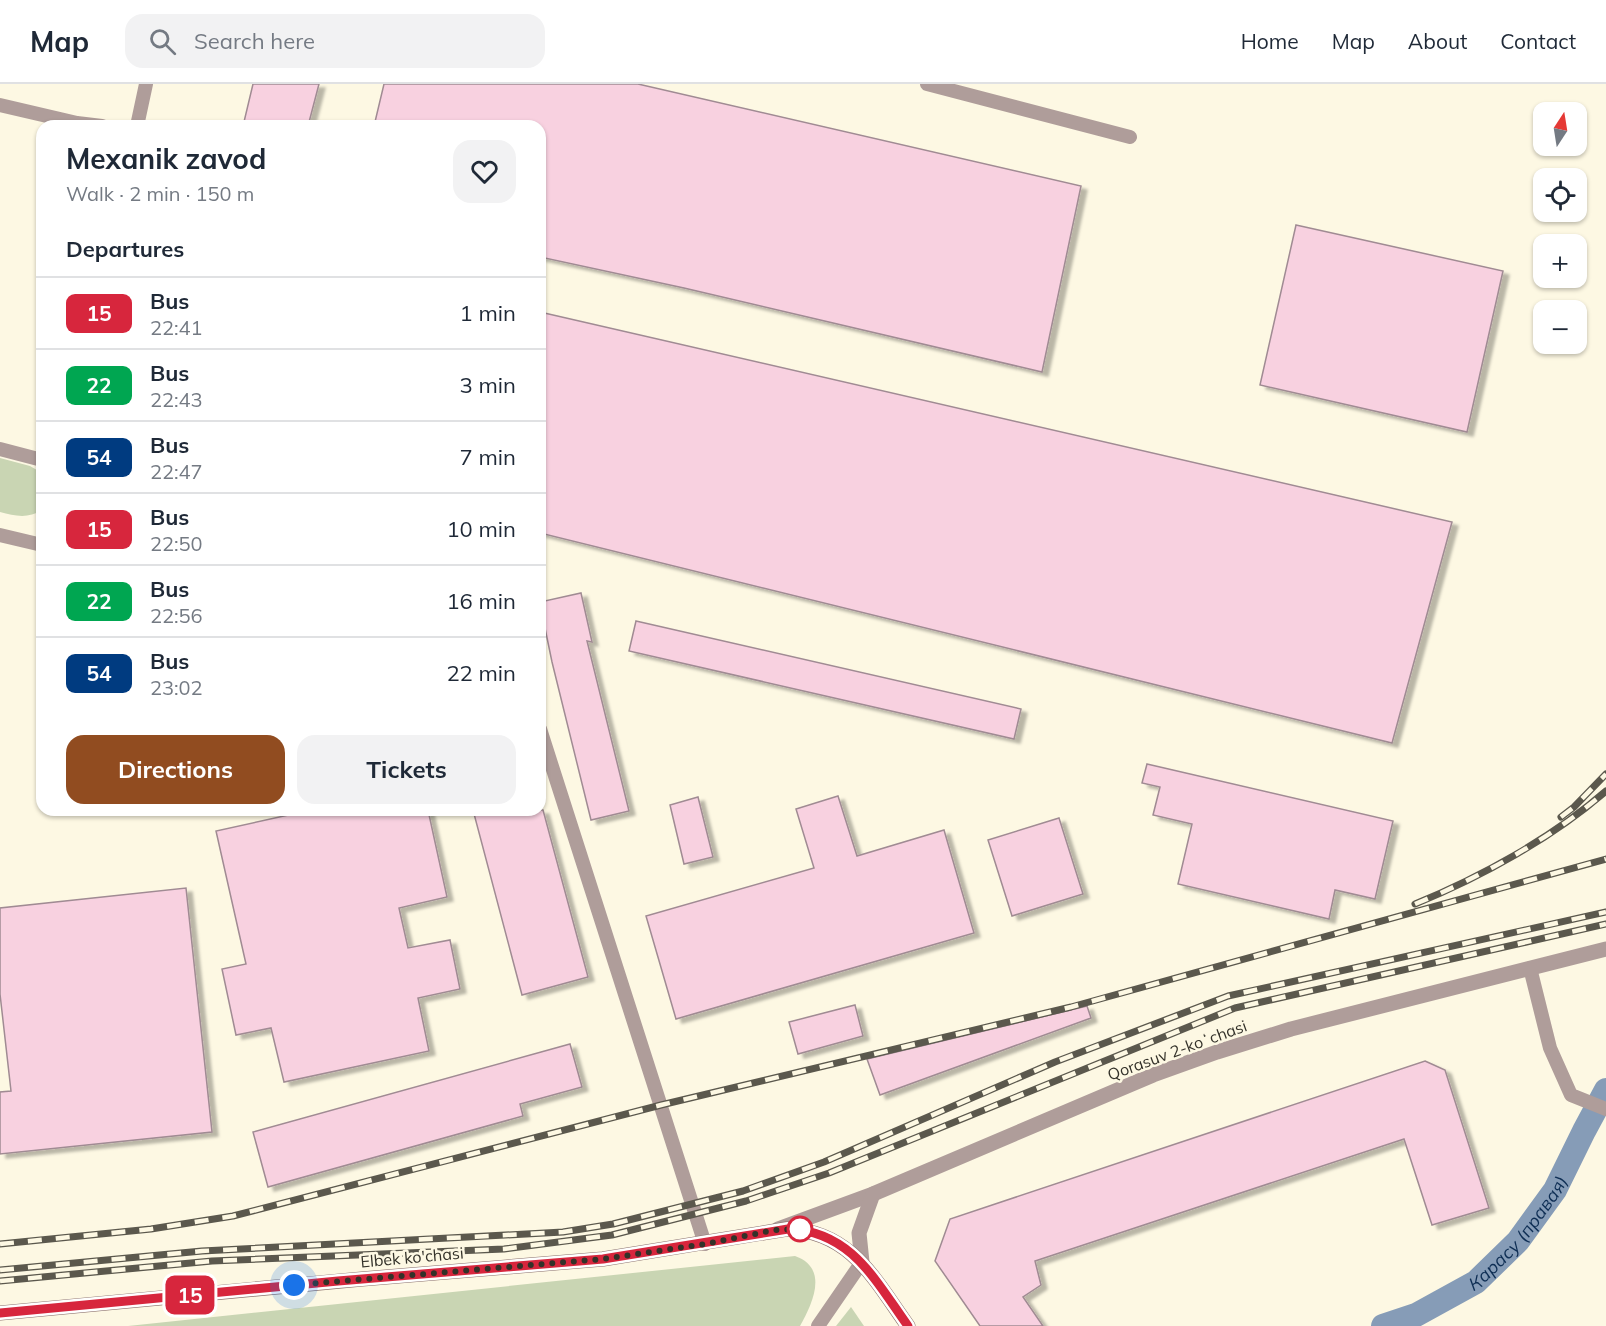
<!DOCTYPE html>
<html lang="en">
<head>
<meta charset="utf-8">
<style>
	:root { --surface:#fff; --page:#f2f2f3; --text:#1f2937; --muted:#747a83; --line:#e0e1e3; --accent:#914c20 }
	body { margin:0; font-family:Mulish,sans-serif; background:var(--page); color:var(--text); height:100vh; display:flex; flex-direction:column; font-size:22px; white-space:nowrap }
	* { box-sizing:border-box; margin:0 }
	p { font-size:20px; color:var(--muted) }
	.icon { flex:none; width:33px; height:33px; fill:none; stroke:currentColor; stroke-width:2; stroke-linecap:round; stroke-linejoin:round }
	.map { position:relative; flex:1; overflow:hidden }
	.details { position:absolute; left:36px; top:36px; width:510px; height:696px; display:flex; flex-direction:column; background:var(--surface); border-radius:18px; box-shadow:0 2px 4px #0004 }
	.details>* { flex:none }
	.badge { padding:0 12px; border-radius:9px; font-size:21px; line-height:39px }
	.needle { width:39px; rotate:12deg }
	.fabs { position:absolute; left:1533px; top:18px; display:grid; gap:12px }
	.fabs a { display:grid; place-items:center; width:54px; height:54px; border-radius:12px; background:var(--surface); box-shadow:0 2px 4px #0004; font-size:30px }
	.you { position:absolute; width:30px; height:30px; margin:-15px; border:4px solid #fff; border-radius:50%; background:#1a73e8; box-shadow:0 0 0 9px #1a73e833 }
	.map>.badge { position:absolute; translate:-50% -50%; box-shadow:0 0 0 3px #fff }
	h2 { padding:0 30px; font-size:22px; line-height:54px }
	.round { display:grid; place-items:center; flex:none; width:63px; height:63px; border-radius:18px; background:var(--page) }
	.head { display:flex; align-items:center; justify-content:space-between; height:102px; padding:0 30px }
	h1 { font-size:28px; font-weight:700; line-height:45px }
	.primary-button { display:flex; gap:12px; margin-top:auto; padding:12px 30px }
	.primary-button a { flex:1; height:69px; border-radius:18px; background:var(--accent); color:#fff; font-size:24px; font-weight:700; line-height:69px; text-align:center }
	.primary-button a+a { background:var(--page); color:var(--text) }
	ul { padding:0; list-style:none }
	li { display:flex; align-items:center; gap:18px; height:72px; padding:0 30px; border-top:2px solid var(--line) }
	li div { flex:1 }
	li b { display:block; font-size:22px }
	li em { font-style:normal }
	li .badge { min-width:66px; font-weight:700; text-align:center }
	header { display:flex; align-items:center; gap:36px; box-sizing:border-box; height:84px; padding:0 30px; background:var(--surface); border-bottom:2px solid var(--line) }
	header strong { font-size:28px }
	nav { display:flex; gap:33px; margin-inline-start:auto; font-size:21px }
	.search { width:420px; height:54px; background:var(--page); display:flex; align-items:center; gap:15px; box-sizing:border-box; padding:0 21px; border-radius:18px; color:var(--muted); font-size:22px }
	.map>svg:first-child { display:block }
	.green { fill:#c9d5b3 }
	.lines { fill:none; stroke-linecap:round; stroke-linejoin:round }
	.canal { stroke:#869cb7; stroke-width:24 }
	.building { fill:#f8d1e0; stroke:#a08b93; stroke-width:1.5; filter:url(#shadow) }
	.service { stroke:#af9d9a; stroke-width:14 }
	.tertiary { stroke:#af9d9a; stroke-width:15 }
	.secondary { stroke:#8c726e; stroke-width:15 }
	.rail-casing { stroke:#5b584d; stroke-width:7 }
	.rail { stroke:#fdf8e3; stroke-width:4.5; stroke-dasharray:14; stroke-linecap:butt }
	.line-casing { stroke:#fff; stroke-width:14 }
	.line { stroke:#d7263d; stroke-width:9 }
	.walk { stroke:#333129; stroke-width:6; stroke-dasharray:0 10.8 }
	.stop-dot { fill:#fff; stroke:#d7263d; stroke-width:3 }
	.labels { text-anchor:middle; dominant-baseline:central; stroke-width:5; stroke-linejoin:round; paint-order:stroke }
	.street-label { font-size:16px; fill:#333129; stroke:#fdf8e3 }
	.water-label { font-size:18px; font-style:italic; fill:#0e2e54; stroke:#fdf8e3 }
</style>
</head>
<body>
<header>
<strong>Map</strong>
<div class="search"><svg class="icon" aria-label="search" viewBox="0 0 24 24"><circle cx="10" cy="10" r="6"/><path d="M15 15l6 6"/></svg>Search here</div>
<nav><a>Home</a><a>Map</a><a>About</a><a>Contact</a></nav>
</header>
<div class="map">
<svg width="1606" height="1242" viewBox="0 0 1606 1242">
	<defs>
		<filter id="shadow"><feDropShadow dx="6" dy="4" stdDeviation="1.5" flood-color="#0004"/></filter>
	</defs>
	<rect width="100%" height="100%" fill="#fdf8e3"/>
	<g class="green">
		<path d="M 0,374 L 30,382 L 42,389 L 42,426 C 28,435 15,432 0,428 Z"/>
		<path d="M 795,1172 C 829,1184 813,1219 800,1242 L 128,1242 Z"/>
		<path d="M 851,1223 L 864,1242 L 836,1242 Z"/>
	</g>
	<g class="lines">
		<path class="canal" id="s1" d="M 1383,1242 L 1416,1231 L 1476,1198 L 1518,1157 L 1555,1106 L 1584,1047 L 1606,1006"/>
	</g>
	<g class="building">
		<path d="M 253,0 L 319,0 L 308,42 L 243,42 Z"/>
		<path d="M 384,0 L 638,0 L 1081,102 L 1042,288 L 684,204 L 540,173 L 540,42 L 374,42 Z"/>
		<path d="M 1296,141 L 1503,187 L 1467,348 L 1260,301 Z"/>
		<path d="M 540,228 L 1452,438 L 1392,659 L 540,449 Z"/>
		<path d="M 581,509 L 592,558 L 587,557 L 629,727 L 591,736 L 552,578 L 540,520 L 540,518 Z"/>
		<path d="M 636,537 L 1021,625 L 1014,655 L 629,567 Z"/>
		<path d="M 1147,680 L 1393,737 L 1375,815 L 1335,806 L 1329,835 L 1178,800 L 1192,740 L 1153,731 L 1160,703 L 1142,699 Z"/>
		<path d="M 838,712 L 857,772 L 944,746 L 974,849 L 676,935 L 646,832 L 814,784 L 796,725 Z"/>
		<path d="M 698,713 L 713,773 L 684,780 L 670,721 Z"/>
		<path d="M 311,726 L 428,726 L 447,813 L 399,824 L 408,864 L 450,856 L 460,905 L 418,914 L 429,967 L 284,998 L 271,944 L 236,951 L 222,885 L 246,880 L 216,747 Z"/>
		<path d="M 473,726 L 543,726 L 588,893 L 522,911 Z"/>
		<path d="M 1059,734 L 1083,810 L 1012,832 L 988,756 Z"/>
		<path d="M 186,804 L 212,1048 L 0,1070 L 0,1008 L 11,1007 L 0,910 L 0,824 Z"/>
		<path d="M 855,921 L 863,952 L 798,970 L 789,938 Z"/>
		<path d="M 1087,922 L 1091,934 L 880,1011 L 867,975 Z"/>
		<path d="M 570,960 L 582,1003 L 520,1020 L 523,1032 L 268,1103 L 253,1048 Z"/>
		<path d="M 1425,977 L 1445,986 L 1489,1124 L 1432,1141 L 1404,1055 L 1035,1177 L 1041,1201 L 1023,1213 L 1043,1242 L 980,1242 L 935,1177 L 950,1135 Z"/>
	</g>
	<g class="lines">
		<g class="service">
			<path d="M 927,0 L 1130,53"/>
			<path d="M 0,21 L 77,39 L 102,42"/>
			<path d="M 137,42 L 146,0"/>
			<path d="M 0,365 L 42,376"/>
			<path d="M 0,451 L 42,461"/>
			<path d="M 540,645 L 705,1160"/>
			<path d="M 1530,884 L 1550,964 L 1571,1011 L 1606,1025"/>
			<path d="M 818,1242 L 862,1178"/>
		</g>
		<g class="tertiary">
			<path d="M 778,1145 L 873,1110 L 1153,991 L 1217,968 L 1291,945 L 1606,865"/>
			<path d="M 862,1178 L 859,1149 L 873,1110"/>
		</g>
		<path class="secondary" d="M 0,1229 L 362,1195 L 603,1175 L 787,1145 C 851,1147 875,1196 908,1242"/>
		<defs>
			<g id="rail">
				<path d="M 1561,733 L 1574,723 L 1606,690"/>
				<path d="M 1415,820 C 1481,793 1552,754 1606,707"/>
				<path d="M 0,1160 L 151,1145 L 233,1132 L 661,1021 L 1071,923 L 1606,775"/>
				<path d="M 0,1186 L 202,1167 L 563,1148 L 613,1140 L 743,1107 L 824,1078 L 1055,978 L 1228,912 L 1606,828"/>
				<path d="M 0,1197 L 212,1177 L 504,1165 L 612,1151 L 746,1117 L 829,1089 L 1235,924 L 1606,840"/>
			</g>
		</defs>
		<use href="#rail" class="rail-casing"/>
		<use href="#rail" class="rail"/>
	</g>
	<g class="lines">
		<defs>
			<path id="line" d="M 0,1229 L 338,1197 L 603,1175 L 788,1145 C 851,1147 875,1196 908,1242"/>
		</defs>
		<use href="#line" class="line-casing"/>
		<use href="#line" class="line"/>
		<path class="walk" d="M 294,1201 L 603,1175 L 705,1160 L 775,1146 L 800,1145"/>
	</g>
	<circle class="stop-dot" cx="800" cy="1145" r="12"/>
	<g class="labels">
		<g class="street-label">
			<text transform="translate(1177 966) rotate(-20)">Qorasuv 2-koʻchasi</text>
			<text transform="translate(412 1173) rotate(-5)">Elbek ko'chasi</text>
		</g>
		<g class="water-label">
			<text stroke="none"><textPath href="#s1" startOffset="168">Карасу (правая)</textPath></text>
		</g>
	</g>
</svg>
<div class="fabs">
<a><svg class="needle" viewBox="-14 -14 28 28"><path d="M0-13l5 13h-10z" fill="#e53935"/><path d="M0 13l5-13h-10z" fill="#747a83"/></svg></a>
<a><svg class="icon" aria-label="locate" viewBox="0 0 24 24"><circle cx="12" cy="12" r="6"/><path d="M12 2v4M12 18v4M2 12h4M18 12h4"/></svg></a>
<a>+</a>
<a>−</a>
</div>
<div class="you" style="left:294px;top:1201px"></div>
<b class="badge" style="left:190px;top:1211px;background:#d7263d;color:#fff">15</b>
<section class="details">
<div class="head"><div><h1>Mexanik zavod</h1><p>Walk · 2 min · 150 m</p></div><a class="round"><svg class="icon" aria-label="heart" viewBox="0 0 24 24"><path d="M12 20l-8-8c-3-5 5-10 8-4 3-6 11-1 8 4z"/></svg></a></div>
<h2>Departures</h2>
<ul>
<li><span class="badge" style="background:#d7263d;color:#fff">15</span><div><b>Bus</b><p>22:41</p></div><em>1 min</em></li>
<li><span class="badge" style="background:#00a651;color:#fff">22</span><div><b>Bus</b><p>22:43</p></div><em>3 min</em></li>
<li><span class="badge" style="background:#003b80;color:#fff">54</span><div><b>Bus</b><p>22:47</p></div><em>7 min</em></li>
<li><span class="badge" style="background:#d7263d;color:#fff">15</span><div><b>Bus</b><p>22:50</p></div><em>10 min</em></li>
<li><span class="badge" style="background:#00a651;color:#fff">22</span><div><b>Bus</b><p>22:56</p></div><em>16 min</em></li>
<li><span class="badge" style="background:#003b80;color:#fff">54</span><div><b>Bus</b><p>23:02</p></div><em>22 min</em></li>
</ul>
<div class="primary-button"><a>Directions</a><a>Tickets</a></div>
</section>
</div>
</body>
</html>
